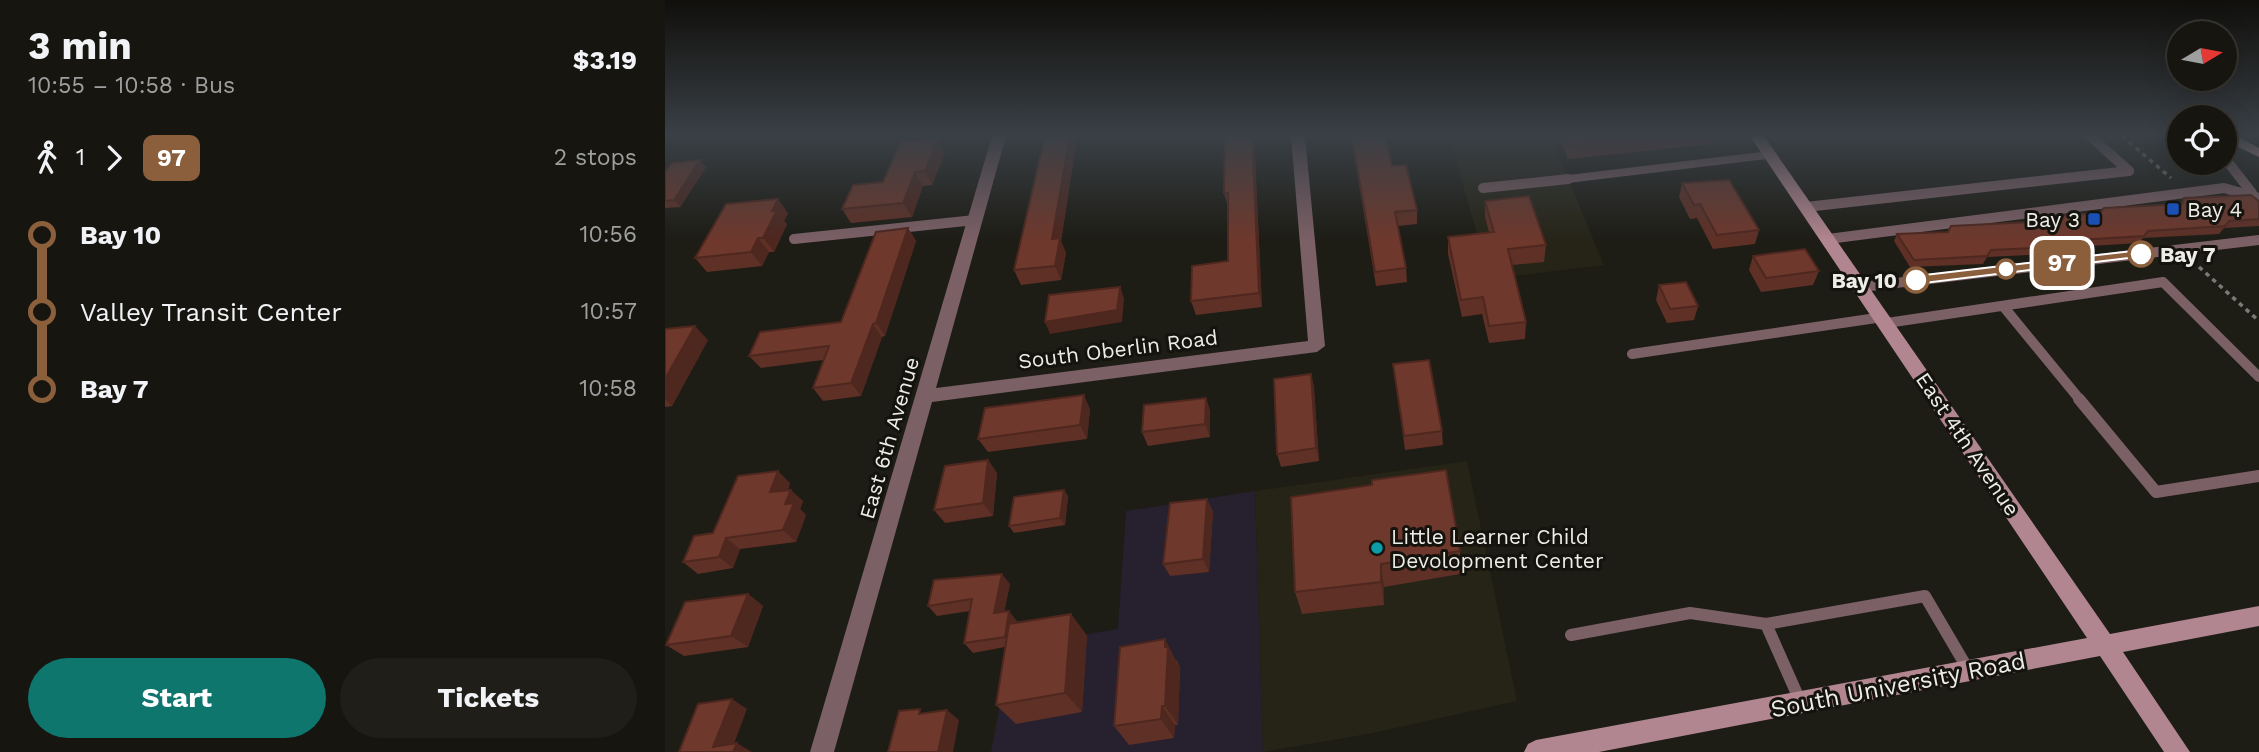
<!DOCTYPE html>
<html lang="en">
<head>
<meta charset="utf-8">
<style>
	:root { --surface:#161510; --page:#1f1e19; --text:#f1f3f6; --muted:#9e9f9f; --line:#353430; --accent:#0f766e }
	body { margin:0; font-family:"Work Sans",sans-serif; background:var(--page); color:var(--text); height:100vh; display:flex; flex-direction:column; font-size:26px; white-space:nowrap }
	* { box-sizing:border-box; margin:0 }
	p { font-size:23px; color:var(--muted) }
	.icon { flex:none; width:38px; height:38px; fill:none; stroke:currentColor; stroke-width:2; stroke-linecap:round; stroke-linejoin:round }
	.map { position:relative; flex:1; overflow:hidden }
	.details { display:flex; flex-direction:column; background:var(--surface); width:665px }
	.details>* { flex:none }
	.badge { padding:0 14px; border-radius:10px; font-size:24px; line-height:46px }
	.needle { width:46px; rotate:80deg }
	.buttons { position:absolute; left:1502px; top:21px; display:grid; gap:14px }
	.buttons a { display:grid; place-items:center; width:70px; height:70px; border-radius:50%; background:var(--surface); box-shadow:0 7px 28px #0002,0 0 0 2px var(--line); font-size:35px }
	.map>.badge { position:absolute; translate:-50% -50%; box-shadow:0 0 0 4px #fff }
	.legs { display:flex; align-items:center; gap:10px; height:77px; padding:0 28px; font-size:23px }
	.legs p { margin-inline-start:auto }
	.headline { display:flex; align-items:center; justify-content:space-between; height:119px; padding:0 28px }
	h1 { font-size:38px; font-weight:700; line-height:52px }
	.action { display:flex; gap:14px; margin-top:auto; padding:14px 28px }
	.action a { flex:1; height:80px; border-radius:42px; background:var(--accent); color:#fff; font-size:28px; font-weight:700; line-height:80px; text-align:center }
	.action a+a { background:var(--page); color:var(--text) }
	ul { padding:0 28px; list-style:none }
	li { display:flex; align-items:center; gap:24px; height:77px; font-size:26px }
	li i { display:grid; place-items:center; width:10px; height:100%; margin:0 9px; background:currentColor }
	li i::after { content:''; width:18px; height:18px; margin:-9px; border:5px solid; border-radius:50%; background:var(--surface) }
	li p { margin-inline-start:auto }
	li:first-child i { background:linear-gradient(#0000 50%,currentColor 0) }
	li:last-child i { background:linear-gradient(currentColor 50%,#0000 0) }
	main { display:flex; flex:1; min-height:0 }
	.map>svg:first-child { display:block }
	.commercial { fill:#26202f }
	.built { fill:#262417 }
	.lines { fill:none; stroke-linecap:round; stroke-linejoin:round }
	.path { stroke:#7a7973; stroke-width:3.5; stroke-dasharray:4.5 4.5; stroke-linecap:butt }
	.lane-far1 { stroke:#7b6066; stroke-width:10 }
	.lane { stroke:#7b6066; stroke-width:12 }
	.street { fill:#7b6066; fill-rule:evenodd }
	.secondary { fill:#b28690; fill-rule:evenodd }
	.primary { fill:#dda4b2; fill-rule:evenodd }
	.wall { fill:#5f3026 }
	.shaded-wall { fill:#4e271f }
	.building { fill:#6f382c; stroke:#4e271f; stroke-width:2 }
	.line-1 { fill:#8b5e3c; stroke:#fff; stroke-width:2 }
	.transit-dot { fill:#1a4fb4; stroke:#14130d; stroke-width:2.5 }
	.stop-1-dot { fill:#fff; stroke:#8b5e3c; stroke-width:3.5 }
	.culture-dot { fill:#0f9aa8; stroke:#14130d; stroke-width:2.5 }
	.labels { text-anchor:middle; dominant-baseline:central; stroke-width:6; stroke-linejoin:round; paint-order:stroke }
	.poi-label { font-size:21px; fill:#edece7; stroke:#14130d; text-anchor:start }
	.stop-label { font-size:21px; font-weight:bold; fill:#edece7; stroke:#14130d; text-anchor:start }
	.street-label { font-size:21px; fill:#edece7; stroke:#14130d }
	.near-street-label { font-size:24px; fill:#edece7; stroke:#14130d }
</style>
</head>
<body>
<main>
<section class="details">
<div class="headline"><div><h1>3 min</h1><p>10:55 – 10:58 · Bus</p></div><b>$3.19</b></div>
<div class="legs"><svg class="icon" aria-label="walk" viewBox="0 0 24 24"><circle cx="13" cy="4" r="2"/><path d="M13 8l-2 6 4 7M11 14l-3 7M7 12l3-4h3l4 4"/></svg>1<svg class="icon" aria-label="forward" viewBox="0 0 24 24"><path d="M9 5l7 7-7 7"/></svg><b class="badge" style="background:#8b5e3c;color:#fff">97</b><p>2 stops</p></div>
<ul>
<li><i style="color:#8b5e3c"></i><b>Bay 10</b><p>10:56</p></li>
<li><i style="color:#8b5e3c"></i><span>Valley Transit Center</span><p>10:57</p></li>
<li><i style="color:#8b5e3c"></i><b>Bay 7</b><p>10:58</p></li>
</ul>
<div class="action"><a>Start</a><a>Tickets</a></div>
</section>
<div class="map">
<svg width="1594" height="752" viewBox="0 0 1594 752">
	<rect width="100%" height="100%" fill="#1d1c15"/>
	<path class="commercial" d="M 590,491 L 598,752 L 326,752 L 346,647 L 453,629 L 461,511 Z"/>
	<g class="built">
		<path d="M 784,136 L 885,136 L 939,265 L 825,279 Z"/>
		<path d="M 802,461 L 852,701 L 703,734 L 598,752 L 590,491 Z"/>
	</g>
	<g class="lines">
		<g class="path">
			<path d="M 1457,136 L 1506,178"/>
			<path d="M 1534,267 L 1594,321"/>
		</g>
		<g class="lane-far1">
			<path d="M 1425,136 L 1464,171"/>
			<path d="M 1559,157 L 1587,193"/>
			<path d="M 818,188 L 903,179"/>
			<path d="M 1141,207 L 1464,171"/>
			<path d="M 129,239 L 310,220"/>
			<path d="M 1163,239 L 1559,188 L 1594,198"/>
			<path d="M 1197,287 L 1594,240"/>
			<path d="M 1338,306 L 1416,401"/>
			<path d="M 1222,323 L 1498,282 L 1594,377"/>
			<path d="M 967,354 L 1218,317"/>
		</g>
		<g class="lane">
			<path d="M 1414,399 L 1491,492 L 1594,476"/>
			<path d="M 1101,624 L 1136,703"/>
			<path d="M 906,635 L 1025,613 L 1101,624 L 1260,596 L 1304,671"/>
		</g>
		<g class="street">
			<path d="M 327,136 L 341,136 L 271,388 L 643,341 L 626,136 L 640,136 L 660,346 L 652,352 L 267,402 L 169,752 L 145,752 Z"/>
			<path d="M 1105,151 L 1112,155 L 1110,158 L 903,183 L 896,179 L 903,175 Z"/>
		</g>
		<path class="secondary" d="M 1085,136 L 1099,136 L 1445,634 L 1594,606 L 1594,626 L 1458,652 L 1525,752 L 1499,752 L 1435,656 L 934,752 L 859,752 L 863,744 L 871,740 L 1422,638 Z"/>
		<path class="primary" d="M 1559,136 L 1572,136 L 1594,148 L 1594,157 L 1559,140 Z"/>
	</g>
	<g class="wall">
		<path d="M 380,136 L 415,136 L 412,137 L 396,241 L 401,253 L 396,280 L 356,285 L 349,270 Z"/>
		<path d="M 560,136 L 589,136 L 597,307 L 531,315 L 526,301 L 563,261 L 563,207 L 559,193 Z"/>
		<path d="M 686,136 L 720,136 L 727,166 L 752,210 L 752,224 L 733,226 L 741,268 L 742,282 L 711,286 Z"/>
		<path d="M 893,136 L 1048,136 L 1046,144 L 903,159 Z"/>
		<path d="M 280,153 L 267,185 L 258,186 L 247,217 L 186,223 L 177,209 L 218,182 Z"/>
		<path d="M 41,167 L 15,207 L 0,208 L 0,172 Z"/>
		<path d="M 1017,183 L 1094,230 L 1090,244 L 1048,249 L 1032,218 L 1025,219 L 1014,197 Z"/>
		<path d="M 1519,198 L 1594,201 L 1594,226 L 1559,228 L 1554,234 L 1478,238 L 1474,243 L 1409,247 L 1404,253 L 1322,257 L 1318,264 L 1245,267 L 1229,241 L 1232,234 L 1283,232 L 1515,204 Z"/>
		<path d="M 820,201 L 881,245 L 879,262 L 847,265 L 861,322 L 860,339 L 824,343 L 817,314 L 797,317 L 783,254 L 783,237 L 824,232 L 820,217 Z"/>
		<path d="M 123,213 L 119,221 L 122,224 L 109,252 L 104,252 L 97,266 L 42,272 L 30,258 Z"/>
		<path d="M 243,228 L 251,241 L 220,336 L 217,337 L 196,396 L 158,401 L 148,388 L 158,360 L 96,368 L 84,356 L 176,322 Z"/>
		<path d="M 1088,256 L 1154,271 L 1148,285 L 1096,292 L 1084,270 Z"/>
		<path d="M 994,285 L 1033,306 L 1029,320 L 1002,323 L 991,300 Z"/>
		<path d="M 0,329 L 43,340 L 7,406 L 0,407 Z"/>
		<path d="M 728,364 L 777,431 L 778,445 L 740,450 Z"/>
		<path d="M 646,374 L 649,388 L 654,461 L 616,467 L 612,454 Z"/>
		<path d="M 541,398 L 545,411 L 545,437 L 483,446 L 477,432 Z"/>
		<path d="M 425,409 L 422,439 L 323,452 L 313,439 Z"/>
		<path d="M 323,460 L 332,473 L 328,516 L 280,523 L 269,510 Z"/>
		<path d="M 125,483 L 123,490 L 138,501 L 135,509 L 141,515 L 131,542 L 75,549 L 68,568 L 33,574 L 18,562 L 48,533 Z"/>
		<path d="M 403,496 L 400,525 L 349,533 L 344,526 Z"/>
		<path d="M 626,497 L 795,551 L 795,574 L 719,587 L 719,605 L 637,614 L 630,592 Z"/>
		<path d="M 542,499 L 548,512 L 544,572 L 505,576 L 498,564 Z"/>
		<path d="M 345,584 L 339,612 L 352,621 L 352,623 L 406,614 L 422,636 L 417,712 L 351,724 L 331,705 L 340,647 L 308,653 L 299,643 L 305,611 L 272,616 L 263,606 Z"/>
		<path d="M 83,594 L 98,606 L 83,647 L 19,656 L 1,645 Z"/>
		<path d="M 512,660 L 515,668 L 513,725 L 510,725 L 509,738 L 464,745 L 449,726 Z"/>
	</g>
	<g class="shaded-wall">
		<path d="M 0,136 L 5,136 L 0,143 Z"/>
		<path d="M 405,136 L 412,136 L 412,137 L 396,241 L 401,253 L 396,280 L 390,266 L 387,239 Z"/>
		<path d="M 587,136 L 589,136 L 597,307 L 594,293 Z"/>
		<path d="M 272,139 L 280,153 L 267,185 L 260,171 Z"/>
		<path d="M 35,160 L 41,167 L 15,207 L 9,200 Z"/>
		<path d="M 250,172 L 258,186 L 247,217 L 238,203 Z"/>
		<path d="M 113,199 L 123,213 L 119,221 L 122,224 L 109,252 L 98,238 L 107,211 Z"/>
		<path d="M 243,228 L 251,241 L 220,336 L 211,323 Z"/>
		<path d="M 93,238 L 104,252 L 97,266 L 86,252 Z"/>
		<path d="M 455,287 L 459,298 L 457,322 L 385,334 L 380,322 Z"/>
		<path d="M 208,324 L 217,337 L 196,396 L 186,383 Z"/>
		<path d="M 30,326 L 43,340 L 7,406 L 0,399 L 0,379 Z"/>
		<path d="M 646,374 L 649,388 L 654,461 L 651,448 Z"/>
		<path d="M 419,395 L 425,409 L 422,439 L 415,425 Z"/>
		<path d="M 541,398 L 545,411 L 545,437 L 540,424 Z"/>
		<path d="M 323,460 L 332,473 L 328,516 L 318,503 Z"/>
		<path d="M 113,471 L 125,483 L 117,504 L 105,492 Z"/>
		<path d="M 126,490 L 138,501 L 135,509 L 141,515 L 131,542 L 118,530 L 120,504 Z"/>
		<path d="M 399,490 L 403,496 L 400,525 L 395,518 Z"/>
		<path d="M 542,499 L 548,512 L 544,572 L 538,559 Z"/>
		<path d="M 61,538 L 75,549 L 68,568 L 54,557 Z"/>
		<path d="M 716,564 L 719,587 L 719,605 L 716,582 Z"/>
		<path d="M 337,574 L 345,584 L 337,623 L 329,613 Z"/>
		<path d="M 83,594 L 98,606 L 83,647 L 66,636 Z"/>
		<path d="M 344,611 L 352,621 L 348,646 L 340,637 Z"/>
		<path d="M 406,614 L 422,636 L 417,712 L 400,693 Z"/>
		<path d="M 500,639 L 515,668 L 513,725 L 500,706 Z"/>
		<path d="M 67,699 L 82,709 L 66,752 L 48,747 Z"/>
		<path d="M 497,706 L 510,725 L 509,738 L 496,719 Z"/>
		<path d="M 282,710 L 294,720 L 288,752 L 273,752 Z"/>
		<path d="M 72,743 L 87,752 L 68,752 Z"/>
	</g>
	<g class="building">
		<path d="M 380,136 L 405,136 L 387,239 L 395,238 L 390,266 L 349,270 Z"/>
		<path d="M 560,136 L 587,136 L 594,293 L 526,301 L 527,266 L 563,261 L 563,193 L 559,193 Z"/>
		<path d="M 687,136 L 720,136 L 727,166 L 741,165 L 752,210 L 730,212 L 741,268 L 710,272 Z"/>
		<path d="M 901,136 L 992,136 L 904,145 Z"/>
		<path d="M 272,139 L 260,171 L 250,172 L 238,203 L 177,209 L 188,185 L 218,182 L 236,142 Z"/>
		<path d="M 35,160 L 9,200 L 0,201 L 0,172 L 7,163 Z"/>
		<path d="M 1064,180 L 1094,230 L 1052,235 L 1035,204 L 1029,205 L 1017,183 Z"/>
		<path d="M 1586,195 L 1594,201 L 1594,219 L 1564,221 L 1560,226 L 1483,231 L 1479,236 L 1412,240 L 1409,246 L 1326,250 L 1322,256 L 1249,260 L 1232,234 L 1283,232 L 1286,226 L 1367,222 L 1371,217 L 1435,213 L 1439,208 L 1517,204 L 1519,198 Z"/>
		<path d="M 864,196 L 881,245 L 843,249 L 861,322 L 824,326 L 818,297 L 796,300 L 783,237 L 829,232 L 820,201 Z"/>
		<path d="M 113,199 L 107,211 L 112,210 L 98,238 L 93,238 L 86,252 L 30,258 L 61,204 Z"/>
		<path d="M 243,228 L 211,323 L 208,324 L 186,383 L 148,388 L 164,346 L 84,356 L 95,332 L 176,322 L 211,232 Z"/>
		<path d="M 1140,249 L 1154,271 L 1101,278 L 1088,256 Z"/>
		<path d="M 1021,282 L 1033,306 L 1005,309 L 994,285 Z"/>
		<path d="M 455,287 L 452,310 L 380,322 L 384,295 Z"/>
		<path d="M 30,326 L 0,379 L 0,329 Z"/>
		<path d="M 764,360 L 777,431 L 739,436 L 728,364 Z"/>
		<path d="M 646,374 L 651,448 L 612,454 L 609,379 Z"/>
		<path d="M 419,395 L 415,425 L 313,439 L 320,408 Z"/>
		<path d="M 541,398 L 540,424 L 477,432 L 479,405 Z"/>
		<path d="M 323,460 L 318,503 L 269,510 L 280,466 Z"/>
		<path d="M 781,470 L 795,551 L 716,564 L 716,582 L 630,592 L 626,497 L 707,485 L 707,480 Z"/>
		<path d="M 113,471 L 105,492 L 126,490 L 120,504 L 129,503 L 118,530 L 61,538 L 54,557 L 18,562 L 29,536 L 48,533 L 73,476 Z"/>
		<path d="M 399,490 L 395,518 L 344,526 L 349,497 Z"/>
		<path d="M 542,499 L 538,559 L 498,564 L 505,503 Z"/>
		<path d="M 337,574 L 329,613 L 344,611 L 340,637 L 299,643 L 307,599 L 263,606 L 269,580 Z"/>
		<path d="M 83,594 L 66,636 L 1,645 L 20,602 Z"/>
		<path d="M 406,614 L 400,693 L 331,705 L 344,624 Z"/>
		<path d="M 500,639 L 500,647 L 503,647 L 500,706 L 497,706 L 496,719 L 449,726 L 455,647 Z"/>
		<path d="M 67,699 L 48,747 L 72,743 L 68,752 L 14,752 L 33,704 Z"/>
		<path d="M 255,709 L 254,714 L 282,710 L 273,752 L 223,752 L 234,711 Z"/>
	</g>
	<linearGradient id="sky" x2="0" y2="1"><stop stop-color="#100f0c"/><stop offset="0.56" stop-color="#3a4046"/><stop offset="1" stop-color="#3a4046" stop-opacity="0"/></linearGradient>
	<rect width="1594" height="241" fill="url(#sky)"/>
	<path class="line-1" d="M 1476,250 L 1482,254 L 1480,256 L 1251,284 L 1244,280 L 1251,276 Z"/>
	<g class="transit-dot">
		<rect x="1501" y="202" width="14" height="14" rx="3.5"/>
		<rect x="1422" y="212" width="14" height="14" rx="3.5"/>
	</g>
	<g class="stop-1-dot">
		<circle cx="1476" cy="254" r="12"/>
		<circle cx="1341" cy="269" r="9"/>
		<circle cx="1251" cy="280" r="12"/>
	</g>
	<circle class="culture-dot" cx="712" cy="548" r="7"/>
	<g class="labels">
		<g class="poi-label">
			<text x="1522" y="209">Bay 4</text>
			<text x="1415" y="219" text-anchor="end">Bay 3</text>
			<text x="726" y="536">Little Learner Child<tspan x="726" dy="24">Devolopment Center</tspan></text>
		</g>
		<g class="stop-label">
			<text x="1495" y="254">Bay 7</text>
			<text x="1232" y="280" text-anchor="end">Bay 10</text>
		</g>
		<g class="street-label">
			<text transform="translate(453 349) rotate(-7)">South Oberlin Road</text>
			<text transform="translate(224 438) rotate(-74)">East 6th Avenue</text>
			<text transform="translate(1303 444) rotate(56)">East 4th Avenue</text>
		</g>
		<g class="near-street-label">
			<text transform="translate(1233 685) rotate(-11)">South University Road</text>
		</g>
	</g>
</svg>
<div class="buttons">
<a><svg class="needle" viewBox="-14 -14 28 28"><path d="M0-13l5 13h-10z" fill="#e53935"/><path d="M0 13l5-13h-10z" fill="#9e9f9f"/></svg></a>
<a><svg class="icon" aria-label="locate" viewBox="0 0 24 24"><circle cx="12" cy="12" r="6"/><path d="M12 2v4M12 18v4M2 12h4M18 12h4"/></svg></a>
</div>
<b class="badge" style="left:1397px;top:263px;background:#8b5e3c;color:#fff">97</b>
</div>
</main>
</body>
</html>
